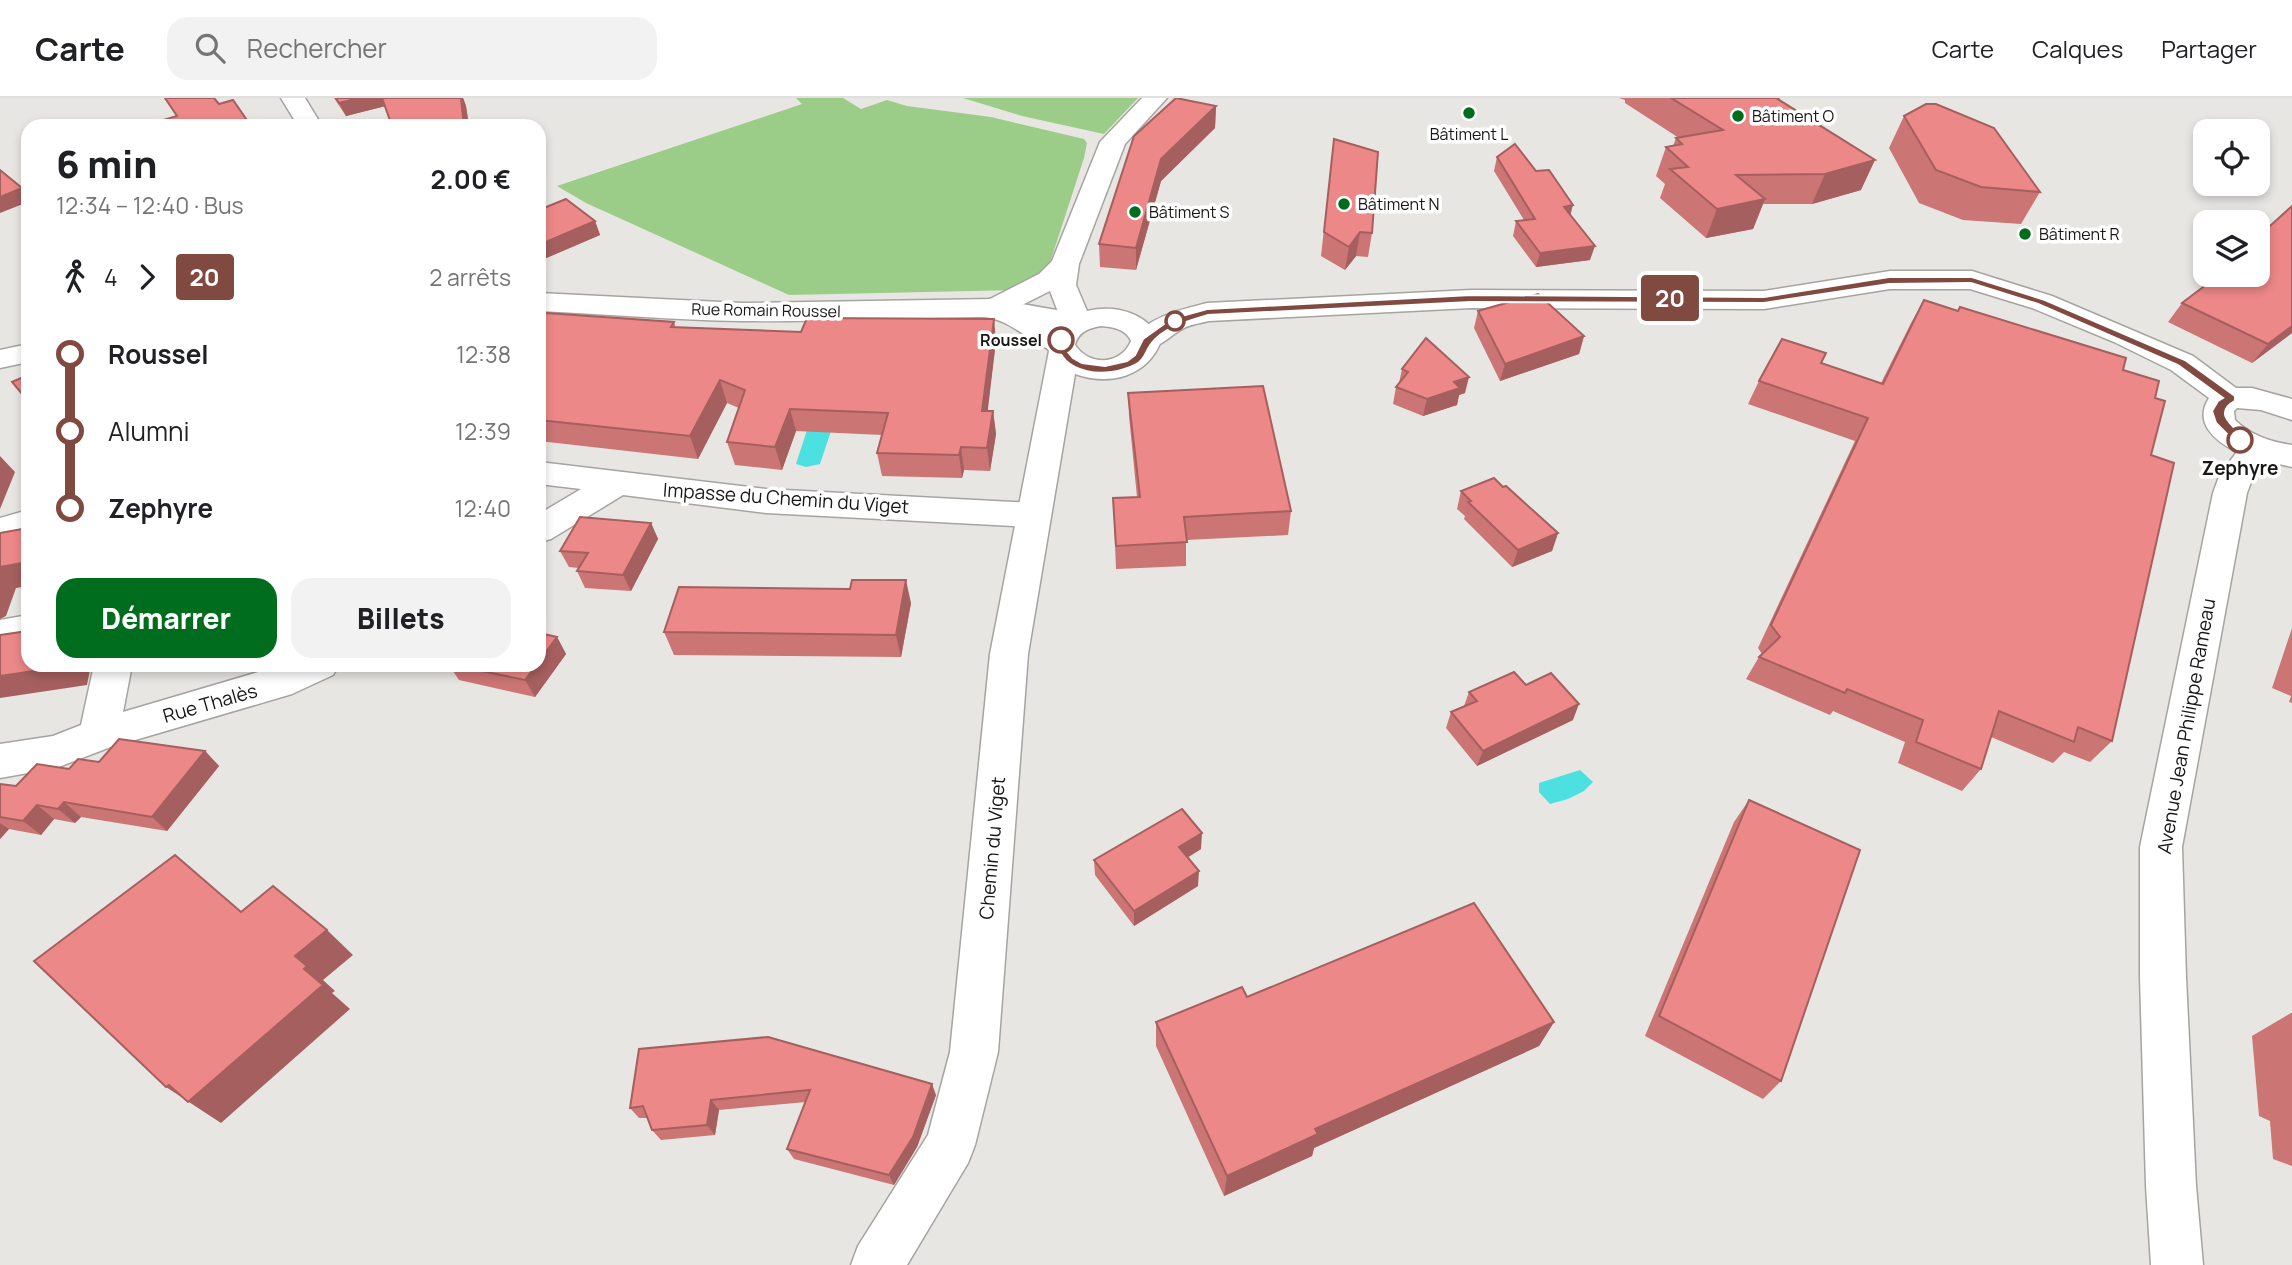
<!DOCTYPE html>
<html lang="fr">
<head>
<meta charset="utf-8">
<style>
	:root { --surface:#fff; --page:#f2f2f2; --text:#202124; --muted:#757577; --line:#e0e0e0; --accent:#006d1e }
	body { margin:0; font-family:Manrope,sans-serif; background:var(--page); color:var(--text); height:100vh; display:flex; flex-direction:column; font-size:26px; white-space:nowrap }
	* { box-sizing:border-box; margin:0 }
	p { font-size:23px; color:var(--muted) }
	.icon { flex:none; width:38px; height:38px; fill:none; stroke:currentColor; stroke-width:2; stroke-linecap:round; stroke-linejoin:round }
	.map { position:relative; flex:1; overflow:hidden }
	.details { position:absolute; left:21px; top:21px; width:525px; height:553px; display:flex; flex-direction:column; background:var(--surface); border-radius:21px; box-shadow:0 4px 10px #0003 }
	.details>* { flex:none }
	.badge { padding:0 14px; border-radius:5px; font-size:24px; line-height:46px }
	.tools { position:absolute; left:2193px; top:21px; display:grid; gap:14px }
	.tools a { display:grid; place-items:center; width:77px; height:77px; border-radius:14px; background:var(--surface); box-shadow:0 4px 10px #0003; font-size:35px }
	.map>.badge { position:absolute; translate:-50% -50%; box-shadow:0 0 0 4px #fff }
	.legs { display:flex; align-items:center; gap:10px; height:77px; padding:0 35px; font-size:23px }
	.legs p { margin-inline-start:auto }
	.head { display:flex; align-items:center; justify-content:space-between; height:119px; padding:0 35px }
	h1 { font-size:38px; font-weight:800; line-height:52px }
	.button { display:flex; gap:14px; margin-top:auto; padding:14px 35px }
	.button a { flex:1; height:80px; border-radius:21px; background:var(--accent); color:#fff; font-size:28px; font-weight:800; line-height:80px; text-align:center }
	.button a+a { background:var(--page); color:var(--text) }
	ul { padding:0 35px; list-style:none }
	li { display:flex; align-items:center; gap:24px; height:77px; font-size:26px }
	li i { display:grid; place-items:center; width:10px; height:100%; margin:0 9px; background:currentColor }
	li i::after { content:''; width:18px; height:18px; margin:-9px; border:5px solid; border-radius:50%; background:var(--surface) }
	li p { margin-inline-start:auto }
	li:first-child i { background:linear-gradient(#0000 50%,currentColor 0) }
	li:last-child i { background:linear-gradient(currentColor 50%,#0000 0) }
	header { display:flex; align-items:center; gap:42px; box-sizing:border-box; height:98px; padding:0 35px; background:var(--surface); border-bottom:2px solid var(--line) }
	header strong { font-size:33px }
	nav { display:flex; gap:38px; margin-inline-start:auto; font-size:24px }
	.search { width:490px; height:63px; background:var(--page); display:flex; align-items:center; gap:18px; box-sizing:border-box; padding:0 24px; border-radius:21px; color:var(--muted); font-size:26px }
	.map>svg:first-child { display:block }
	.green { fill:#9bcd89 }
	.water { fill:#4ce0e0 }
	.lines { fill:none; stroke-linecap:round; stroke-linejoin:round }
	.street-casing { stroke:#a6a4a0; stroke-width:3 }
	.secondary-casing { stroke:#a6a4a0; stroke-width:3 }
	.street { fill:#fff; fill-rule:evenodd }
	.secondary { fill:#fff; fill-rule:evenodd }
	.wall { fill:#cb7574 }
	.shaded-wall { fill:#a55f5e }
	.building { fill:#ec8887; stroke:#a55f5e; stroke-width:2 }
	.line-1 { fill:#814a41; stroke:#fff; stroke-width:2 }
	.poi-dot { fill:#006d1e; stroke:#fff; stroke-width:2.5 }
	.stop-1-dot { fill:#fff; stroke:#814a41; stroke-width:3.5 }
	.labels { text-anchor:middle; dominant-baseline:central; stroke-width:7; stroke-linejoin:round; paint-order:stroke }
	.far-poi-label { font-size:16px; fill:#181716; stroke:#fff; text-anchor:start }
	.far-street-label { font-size:16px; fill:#181716; stroke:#fff }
	.far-stop-label { font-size:16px; font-weight:bold; fill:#181716; stroke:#fff; text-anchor:end }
	.stop-label { font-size:19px; font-weight:bold; fill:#181716; stroke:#fff }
	.street-label { font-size:19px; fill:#181716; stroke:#fff }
</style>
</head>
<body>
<header>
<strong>Carte</strong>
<div class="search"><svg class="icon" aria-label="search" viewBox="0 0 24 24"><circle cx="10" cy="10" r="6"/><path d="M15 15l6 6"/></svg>Rechercher</div>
<nav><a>Carte</a><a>Calques</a><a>Partager</a></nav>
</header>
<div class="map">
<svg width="2292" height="1167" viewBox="0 0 2292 1167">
	<rect width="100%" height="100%" fill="#e8e6e2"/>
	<g class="green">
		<path d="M 796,0 L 843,0 L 861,11 L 887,2 L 907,8 L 991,19 L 1084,41 L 1087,45 L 1084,60 L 1047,174 L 1018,192 L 789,197 L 586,105 L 557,88 L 802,6 Z"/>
		<path d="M 963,0 L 1138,0 L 1104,36 L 1022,18 Z"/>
	</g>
	<g class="water">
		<path d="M 807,332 L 831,333 L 820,366 L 806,369 L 796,366 Z"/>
		<path d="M 1580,672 L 1593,684 L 1584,693 L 1568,701 L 1550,706 L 1539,694 L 1539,685 Z"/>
	</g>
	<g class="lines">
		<defs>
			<g id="street">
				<path d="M 281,0 L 305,0 L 322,28 L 298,28 Z"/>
				<path d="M 1890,173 L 1972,173 L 2052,198 L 2193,258 L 2236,290 L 2252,290 L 2292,301 L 2292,322 L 2261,312 L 2237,310 L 2234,313 L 2235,322 C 2250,337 2271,344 2292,347 L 2292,369 L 2265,363 L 2253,379 L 2247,395 L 2182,749 L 2186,879 L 2196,1088 L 2203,1167 L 2151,1167 L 2146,1088 L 2140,879 L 2140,749 L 2213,395 L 2220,376 L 2237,354 C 2215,343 2193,325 2209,300 L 2171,272 L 2114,244 L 2032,210 L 1970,191 L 1890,191 L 1764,211 L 1471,210 L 1209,223 C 1201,225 1193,226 1186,229 C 1167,238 1159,255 1135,249 L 1131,243 C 1147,219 1180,212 1207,205 L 1471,192 L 1764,193 Z"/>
				<path d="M 539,195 L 741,205 L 994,201 L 1062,213 L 1083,222 L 1087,228 L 1083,234 L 1072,237 L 1063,235 L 1075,247 L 1071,254 C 1041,261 1015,218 980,219 C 900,220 820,224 741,223 C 674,222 606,216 539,213 Z"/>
				<path d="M 28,246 L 28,264 L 0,270 L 0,252 Z"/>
				<path d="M 539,364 L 766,391 L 1034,405 L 1046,409 L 1051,417 L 1046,425 L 1034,429 L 766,415 L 623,397 L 551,441 L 539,444 L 539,416 L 581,391 L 539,386 Z"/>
				<path d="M 28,412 L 28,436 L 0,444 L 0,420 Z"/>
				<path d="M 28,517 L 28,545 L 0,550 L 0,522 Z"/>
				<path d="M 94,567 L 132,567 L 123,614 L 282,567 L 339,567 L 333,577 L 292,596 L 108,650 L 56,670 L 0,680 L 0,646 L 53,638 L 81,627 Z"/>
			</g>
			<path id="secondary" d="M 1142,0 L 1167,0 L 1125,46 L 1079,166 L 1076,187 L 1087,213 C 1116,206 1148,215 1161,243 C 1147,279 1110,288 1075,276 L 1028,556 L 998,954 L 975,1047 L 968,1065 L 907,1167 L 851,1167 L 858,1148 L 928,1037 L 950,954 L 990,556 L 1049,253 L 1045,247 L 1050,235 L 1061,222 L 1050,193 L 1004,216 L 994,219 L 984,216 L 979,210 L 984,204 L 1039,176 L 1052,163 L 1100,44 ZM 1101,228 C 1113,229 1126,231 1131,243 C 1121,267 1090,269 1075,247 C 1078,234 1089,230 1101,228 Z"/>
		</defs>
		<use href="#street" class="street-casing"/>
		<use href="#secondary" class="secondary-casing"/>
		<use href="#street" class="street"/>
		<use href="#secondary" class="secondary"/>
	</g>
	<g class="wall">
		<path d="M 334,0 L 463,0 L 466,8 L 469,28 L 392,28 L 385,8 L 346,18 Z"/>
		<path d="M 1619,0 L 1780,0 L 1779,2 L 1861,92 L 1812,106 L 1763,106 L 1753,131 L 1706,140 L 1660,100 L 1665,86 L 1656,78 L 1666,49 L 1673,48 L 1676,40 L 1679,40 L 1625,5 L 1625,2 Z"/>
		<path d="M 1216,8 L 1215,30 L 1161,83 L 1136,172 L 1100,169 L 1099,146 Z"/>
		<path d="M 1904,18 L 2040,94 L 2021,126 L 1963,122 L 1919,105 L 1889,50 Z"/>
		<path d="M 1334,41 L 1372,135 L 1368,159 L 1356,158 L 1345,172 L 1321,158 Z"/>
		<path d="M 1497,59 L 1570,116 L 1590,162 L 1536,169 L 1513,138 L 1516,123 L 1524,122 L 1494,73 Z"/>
		<path d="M 2292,108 L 2292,235 L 2252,265 L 2168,224 L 2182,205 L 2258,177 Z"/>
		<path d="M 539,112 L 595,123 L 600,137 L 544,161 L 539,157 Z"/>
		<path d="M 1924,202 L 2123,272 L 2155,300 L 2151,357 L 2112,643 L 2090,664 L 2064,654 L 2053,665 L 1991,639 L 1981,671 L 1962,693 L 1898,665 L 1905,644 L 1833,613 L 1830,617 L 1746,581 L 1759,559 L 1762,556 L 1758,550 L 1855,343 L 1748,306 L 1759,283 L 1881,285 L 1911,225 Z"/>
		<path d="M 1478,213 L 1584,238 L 1579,256 L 1500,283 L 1474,230 Z"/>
		<path d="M 539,224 L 674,224 L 676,230 L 996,243 L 987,313 L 993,313 L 996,336 L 990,373 L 964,372 L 962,380 L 882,378 L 877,355 L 882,337 L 796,333 L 782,372 L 735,367 L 727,344 L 739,310 L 727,305 L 698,361 L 539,343 Z"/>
		<path d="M 1402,271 L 1465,295 L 1459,297 L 1457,307 L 1423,318 L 1393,306 L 1396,289 L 1399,285 Z"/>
		<path d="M 1128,295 L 1291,413 L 1288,437 L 1186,442 L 1186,468 L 1116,471 L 1113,400 L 1137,399 L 1129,318 Z"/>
		<path d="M 1503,389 L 1558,435 L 1552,453 L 1512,469 L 1464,421 L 1465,418 L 1457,411 L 1461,393 Z"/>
		<path d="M 651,425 L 658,441 L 631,493 L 585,490 L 577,473 L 579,470 L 569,469 L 560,453 Z"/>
		<path d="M 911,505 L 901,559 L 674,557 L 664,534 Z"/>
		<path d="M 2292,530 L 2292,605 L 2289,604 L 2291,598 L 2272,590 Z"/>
		<path d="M 557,539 L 566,556 L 535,599 L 459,582 L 449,567 L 539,567 Z"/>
		<path d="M 1526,587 L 1573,622 L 1477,668 L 1446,630 L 1451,614 L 1464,608 L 1469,594 Z"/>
		<path d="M 205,653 L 219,668 L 167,733 L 81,719 L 75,725 L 54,721 L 41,737 L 9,731 L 0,741 L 0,686 L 16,688 L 69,671 L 99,664 Z"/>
		<path d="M 1749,702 L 1781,983 L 1763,1001 L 1645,938 L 1734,724 Z"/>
		<path d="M 1201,751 L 1188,759 L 1198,788 L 1134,828 L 1095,777 L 1094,762 Z"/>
		<path d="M 1247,899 L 1554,924 L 1539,948 L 1314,1050 L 1312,1058 L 1224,1098 L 1156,948 L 1156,924 Z"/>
		<path d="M 2291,915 L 2292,915 L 2292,1068 L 2273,1061 L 2270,1023 L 2259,1018 L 2252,938 Z"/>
		<path d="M 639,951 L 936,997 L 917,1049 L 894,1087 L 794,1061 L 787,1051 L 806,1004 L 719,1012 L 715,1037 L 661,1042 L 652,1032 L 647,1020 L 639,1020 L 630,1010 Z"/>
	</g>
	<g class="shaded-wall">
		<path d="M 359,0 L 383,0 L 386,8 L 346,18 L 339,5 Z"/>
		<path d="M 461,0 L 463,0 L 466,8 L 469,28 L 464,28 Z"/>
		<path d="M 1216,8 L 1215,30 L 1161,83 L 1136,172 L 1136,150 L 1161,61 Z"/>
		<path d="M 1875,62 L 1861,92 L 1812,106 L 1825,76 Z"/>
		<path d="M 22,90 L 28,99 L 28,104 L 0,115 L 0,99 Z"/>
		<path d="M 1765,101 L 1753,131 L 1706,140 L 1717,111 Z"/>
		<path d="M 1573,107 L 1569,122 L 1564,109 Z"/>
		<path d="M 595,123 L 600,137 L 544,161 L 539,147 Z"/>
		<path d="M 1360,134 L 1356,158 L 1345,172 L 1349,149 Z"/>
		<path d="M 1595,148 L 1590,162 L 1536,169 L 1540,155 Z"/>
		<path d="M 994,221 L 996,243 L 985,336 L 982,313 Z"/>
		<path d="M 2292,228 L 2292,235 L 2252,265 L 2268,246 Z"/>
		<path d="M 1584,238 L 1579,256 L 1500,283 L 1505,266 Z"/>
		<path d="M 1469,279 L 1465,295 L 1459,297 L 1457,307 L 1423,318 L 1427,301 L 1454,284 Z"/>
		<path d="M 720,282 L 727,305 L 698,361 L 690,338 Z"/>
		<path d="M 790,311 L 796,333 L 782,372 L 775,349 Z"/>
		<path d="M 993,313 L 996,336 L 990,373 L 987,350 Z"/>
		<path d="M 961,349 L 964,372 L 962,380 L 959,357 Z"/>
		<path d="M 0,358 L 15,374 L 0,411 Z"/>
		<path d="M 651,425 L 658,441 L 631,493 L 623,477 Z"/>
		<path d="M 1558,435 L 1552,453 L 1512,469 L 1518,452 Z"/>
		<path d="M 28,464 L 28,488 L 16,490 L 6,518 L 0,521 L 0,469 Z"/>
		<path d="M 906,482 L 911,505 L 901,559 L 896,537 Z"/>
		<path d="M 557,539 L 566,556 L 535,599 L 525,582 L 536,567 L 539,567 L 539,563 Z"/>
		<path d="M 67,567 L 91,567 L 87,587 L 0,600 L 0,578 Z"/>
		<path d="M 1579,606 L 1573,622 L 1477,668 L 1483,653 Z"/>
		<path d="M 205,653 L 219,668 L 167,733 L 152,719 Z"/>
		<path d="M 64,704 L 81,719 L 75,725 L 58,711 Z"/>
		<path d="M 37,707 L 54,721 L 41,737 L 23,723 Z"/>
		<path d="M 0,725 L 9,731 L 0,741 Z"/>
		<path d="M 1202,735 L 1201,751 L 1179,765 L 1179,749 Z"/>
		<path d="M 1199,773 L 1198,788 L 1134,828 L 1134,813 Z"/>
		<path d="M 327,832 L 353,857 L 323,882 L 335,893 L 332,895 L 350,911 L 221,1025 L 166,989 L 304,871 L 295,858 Z"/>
		<path d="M 1554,924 L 1539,948 L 1314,1050 L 1312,1058 L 1224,1098 L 1227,1078 L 1315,1031 Z"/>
		<path d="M 932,986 L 936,997 L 917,1049 L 894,1087 L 889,1077 Z"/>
		<path d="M 711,1002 L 719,1012 L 715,1037 L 707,1027 Z"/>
	</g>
	<g class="building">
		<path d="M 165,0 L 214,0 L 219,6 L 233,2 L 251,28 L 164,28 L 160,23 L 177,18 Z"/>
		<path d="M 336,0 L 359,0 L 339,5 Z"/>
		<path d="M 382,0 L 461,0 L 464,28 L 392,28 Z"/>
		<path d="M 1176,0 L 1216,8 L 1161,61 L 1136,150 L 1099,146 L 1134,38 Z"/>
		<path d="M 1671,0 L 1776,0 L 1875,62 L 1825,76 L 1736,77 L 1765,101 L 1717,111 L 1670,71 L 1688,69 L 1666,49 L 1682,46 L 1676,40 L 1723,32 Z"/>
		<path d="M 1926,6 L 1936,6 L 1994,30 L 2040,94 L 1981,89 L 1936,72 L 1904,18 Z"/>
		<path d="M 1334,41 L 1378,54 L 1372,135 L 1360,134 L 1349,149 L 1324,134 Z"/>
		<path d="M 1515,46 L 1536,73 L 1549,72 L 1573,107 L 1564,109 L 1595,148 L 1540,155 L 1516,123 L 1535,121 L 1497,59 Z"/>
		<path d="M 0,72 L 22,90 L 0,99 Z"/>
		<path d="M 566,101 L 595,123 L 539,147 L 539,112 Z"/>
		<path d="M 2292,108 L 2292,228 L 2268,246 L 2182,205 L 2219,177 L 2258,177 L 2258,139 Z"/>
		<path d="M 1538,196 L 1584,238 L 1505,266 L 1478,213 Z"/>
		<path d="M 1924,202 L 1958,213 L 1960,209 L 2126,260 L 2123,272 L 2159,283 L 2155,300 L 2165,303 L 2151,357 L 2174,365 L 2112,643 L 2078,629 L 2074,644 L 1999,613 L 1981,671 L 1916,644 L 1923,622 L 1847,591 L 1845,595 L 1759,559 L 1780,539 L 1771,527 L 1868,320 L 1759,283 L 1782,241 L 1826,255 L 1821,265 L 1883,286 Z"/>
		<path d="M 546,215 L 674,224 L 671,229 L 801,234 L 807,220 L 994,221 L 982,313 L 993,313 L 987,350 L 961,349 L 959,357 L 877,355 L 888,315 L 790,311 L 775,349 L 727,344 L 745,292 L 720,282 L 690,338 L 539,322 L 539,224 Z"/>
		<path d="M 1426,240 L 1469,279 L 1454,284 L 1460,290 L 1427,301 L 1396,289 L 1408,274 L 1402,271 Z"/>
		<path d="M 28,277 L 28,303 L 12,284 Z"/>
		<path d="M 1263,288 L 1291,413 L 1184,419 L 1187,444 L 1116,448 L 1113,400 L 1140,399 L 1128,295 Z"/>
		<path d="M 1494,380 L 1503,389 L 1506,388 L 1558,435 L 1518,452 L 1468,404 L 1471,403 L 1461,393 Z"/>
		<path d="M 580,419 L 651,425 L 623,477 L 577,473 L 588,455 L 560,453 Z"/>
		<path d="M 28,430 L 28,464 L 0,469 L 0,435 Z"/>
		<path d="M 852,482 L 906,482 L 896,537 L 664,534 L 679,489 L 850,491 Z"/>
		<path d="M 28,533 L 28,567 L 67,568 L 0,578 L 0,537 Z"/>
		<path d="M 539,535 L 557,539 L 539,563 Z"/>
		<path d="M 453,567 L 536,567 L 525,582 Z"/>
		<path d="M 1514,574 L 1526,587 L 1551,575 L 1579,606 L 1483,653 L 1451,614 L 1477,603 L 1469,594 Z"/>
		<path d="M 119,641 L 205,653 L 152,719 L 64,704 L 58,711 L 37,707 L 23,723 L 0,719 L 0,686 L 16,688 L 37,666 L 69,671 L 78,661 L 99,664 Z"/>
		<path d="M 1749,702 L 1860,752 L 1781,983 L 1659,918 Z"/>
		<path d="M 1182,711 L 1202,735 L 1179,749 L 1199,773 L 1134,813 L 1094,762 Z"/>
		<path d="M 175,757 L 241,814 L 273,788 L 327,832 L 295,858 L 307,868 L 304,871 L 323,887 L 188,1004 L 169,987 L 166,989 L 34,863 Z"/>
		<path d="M 1474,805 L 1554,924 L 1315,1031 L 1318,1036 L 1227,1078 L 1156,924 L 1242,889 L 1247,899 Z"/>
		<path d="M 768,939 L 932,986 L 913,1039 L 889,1077 L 787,1051 L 810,992 L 711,1002 L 707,1027 L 652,1032 L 643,1008 L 630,1010 L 639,951 Z"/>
	</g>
	<path class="line-1" d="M 1889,179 L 1972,179 L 2045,202 L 2185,262 L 2235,298 L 2235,303 C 2211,316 2236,329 2246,342 L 2244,345 L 2236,345 L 2216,325 L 2212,313 L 2218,303 L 2223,300 L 2178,267 L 2038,206 L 1971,185 L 1889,186 L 1764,205 L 1471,204 L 1208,217 C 1189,223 1163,229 1151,246 C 1145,254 1145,262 1135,267 C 1107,281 1061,278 1056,242 L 1065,240 L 1068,254 L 1073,260 L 1082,265 L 1105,268 L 1127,263 L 1135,257 L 1143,241 L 1171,221 L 1207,211 L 1471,197 L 1764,199 Z"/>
	<g class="poi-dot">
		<circle cx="1469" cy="15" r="7"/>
		<circle cx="1738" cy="18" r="7"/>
		<circle cx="1344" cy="106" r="7"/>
		<circle cx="1135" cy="114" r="7"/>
		<circle cx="2025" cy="136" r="7"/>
	</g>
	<g class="stop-1-dot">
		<circle cx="1175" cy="223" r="9"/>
		<circle cx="1061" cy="242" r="12"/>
		<circle cx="2240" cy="342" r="12"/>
	</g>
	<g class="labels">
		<g class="far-poi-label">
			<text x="1752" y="18">Bâtiment O</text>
			<text x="1469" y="36" text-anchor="middle">Bâtiment L</text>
			<text x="1358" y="106">Bâtiment N</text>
			<text x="1149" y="114">Bâtiment S</text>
			<text x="2039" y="136">Bâtiment R</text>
		</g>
		<g class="far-street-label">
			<text transform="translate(766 212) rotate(1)">Rue Romain Roussel</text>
		</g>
		<g class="far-stop-label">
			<text x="1042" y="242">Roussel</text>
		</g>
		<g class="stop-label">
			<text x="2240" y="370">Zephyre</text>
		</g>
		<g class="street-label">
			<text transform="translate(786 400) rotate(4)">Impasse du Chemin du Viget</text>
			<text transform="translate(210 605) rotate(-16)">Rue Thalès</text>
			<text transform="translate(2186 628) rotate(-80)">Avenue Jean Philippe Rameau</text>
			<text transform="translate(992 750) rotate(-85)">Chemin du Viget</text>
		</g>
	</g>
</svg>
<div class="tools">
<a><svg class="icon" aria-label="locate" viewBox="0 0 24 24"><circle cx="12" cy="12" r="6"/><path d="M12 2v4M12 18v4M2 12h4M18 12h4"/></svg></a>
<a><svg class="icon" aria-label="layers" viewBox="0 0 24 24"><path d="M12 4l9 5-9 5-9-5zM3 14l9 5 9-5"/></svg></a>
</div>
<b class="badge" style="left:1670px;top:200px;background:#814a41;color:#fff">20</b>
<section class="details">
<div class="head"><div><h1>6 min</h1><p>12:34 – 12:40 · Bus</p></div><b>2.00 €</b></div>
<div class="legs"><svg class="icon" aria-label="walk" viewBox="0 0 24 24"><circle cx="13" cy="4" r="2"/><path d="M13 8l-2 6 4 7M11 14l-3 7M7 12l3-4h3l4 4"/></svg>4<svg class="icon" aria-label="forward" viewBox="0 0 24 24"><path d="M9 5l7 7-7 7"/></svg><b class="badge" style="background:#814a41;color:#fff">20</b><p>2 arrêts</p></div>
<ul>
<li><i style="color:#814a41"></i><b>Roussel</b><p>12:38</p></li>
<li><i style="color:#814a41"></i><span>Alumni</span><p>12:39</p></li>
<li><i style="color:#814a41"></i><b>Zephyre</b><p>12:40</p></li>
</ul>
<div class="button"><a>Démarrer</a><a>Billets</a></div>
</section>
</div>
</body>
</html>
